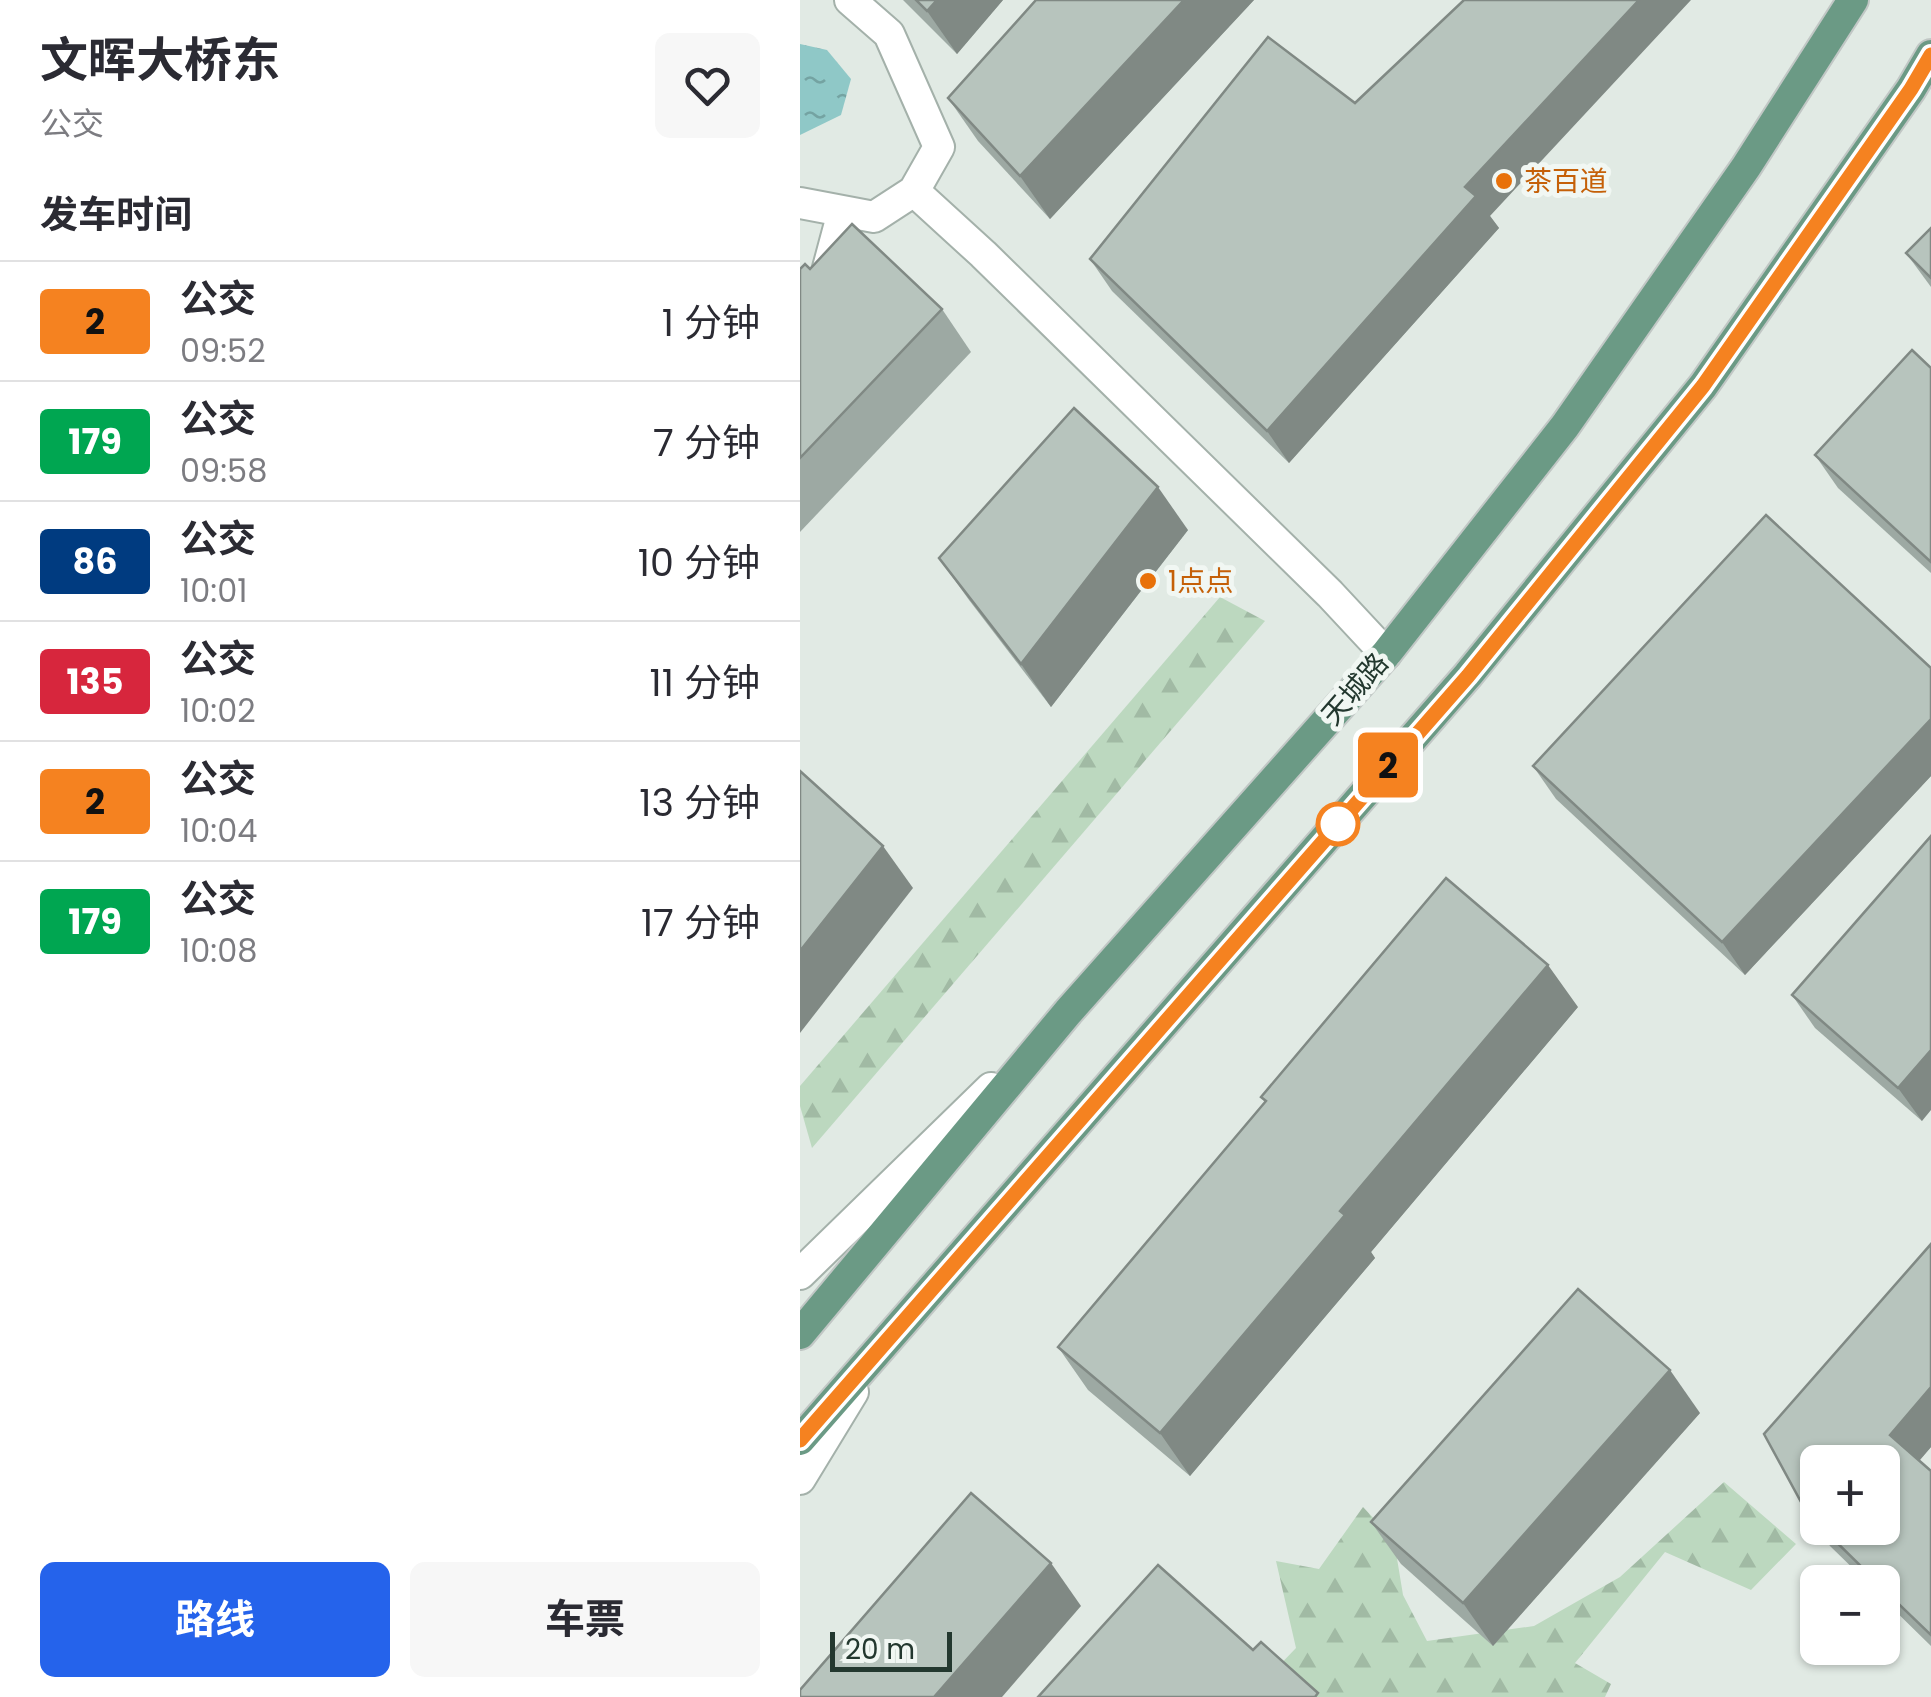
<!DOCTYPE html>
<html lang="zh">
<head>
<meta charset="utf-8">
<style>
	:root { --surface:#fff; --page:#f7f7f7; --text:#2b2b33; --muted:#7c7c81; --line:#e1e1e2; --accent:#2563eb }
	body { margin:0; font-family:Poppins,"Noto Sans SC",sans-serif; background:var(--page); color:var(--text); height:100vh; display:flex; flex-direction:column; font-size:38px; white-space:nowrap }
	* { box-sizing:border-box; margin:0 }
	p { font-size:32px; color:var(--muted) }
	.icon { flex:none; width:55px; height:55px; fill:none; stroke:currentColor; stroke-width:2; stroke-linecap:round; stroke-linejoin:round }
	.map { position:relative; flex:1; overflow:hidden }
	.drawer { display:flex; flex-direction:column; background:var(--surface); width:800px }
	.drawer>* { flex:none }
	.badge { padding:0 20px; border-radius:8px; font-size:35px; line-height:65px }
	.fabs { position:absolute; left:1000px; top:1445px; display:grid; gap:20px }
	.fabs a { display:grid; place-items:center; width:100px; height:100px; border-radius:15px; background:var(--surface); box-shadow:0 2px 8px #0004; font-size:50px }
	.scale { position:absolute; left:30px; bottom:25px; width:122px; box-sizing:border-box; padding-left:10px; border:5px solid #23382f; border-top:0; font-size:28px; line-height:35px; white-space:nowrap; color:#23382f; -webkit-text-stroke:8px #f1f7f3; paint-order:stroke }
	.map>.badge { position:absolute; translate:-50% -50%; box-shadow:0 0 0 5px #fff }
	h2 { padding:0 40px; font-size:38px; line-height:90px }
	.round { display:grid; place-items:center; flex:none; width:105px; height:105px; border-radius:15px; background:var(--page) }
	.summary { display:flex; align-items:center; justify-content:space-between; height:170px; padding:0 40px }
	h1 { font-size:48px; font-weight:700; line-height:75px }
	.primary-button { display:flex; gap:20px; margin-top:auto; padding:20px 40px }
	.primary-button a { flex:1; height:115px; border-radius:15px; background:var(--accent); color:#fff; font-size:40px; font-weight:700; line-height:115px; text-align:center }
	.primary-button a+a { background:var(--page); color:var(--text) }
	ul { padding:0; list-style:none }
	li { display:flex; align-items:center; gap:30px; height:120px; padding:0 40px; border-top:2px solid var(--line) }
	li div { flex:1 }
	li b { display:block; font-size:38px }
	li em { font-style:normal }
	li .badge { min-width:110px; font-weight:700; text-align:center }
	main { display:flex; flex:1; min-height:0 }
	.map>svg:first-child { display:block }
	.forest { fill:url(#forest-firs) }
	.water { fill:url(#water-ripples) }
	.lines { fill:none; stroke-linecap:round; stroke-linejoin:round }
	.minor-casing { stroke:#a4b1aa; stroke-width:34 }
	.major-casing { stroke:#c1c7c5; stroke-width:34 }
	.minor { stroke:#fff; stroke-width:30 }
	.major { stroke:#6b9a85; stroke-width:30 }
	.wall { fill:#9da9a3; fill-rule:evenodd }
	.shaded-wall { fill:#808984 }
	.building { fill:#b7c4bd; stroke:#808984; stroke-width:2.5 }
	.line-casing { stroke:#fff; stroke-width:22 }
	.line { stroke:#f58220; stroke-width:15 }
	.food-dot { fill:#e8710a; stroke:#f1f7f3; stroke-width:4 }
	.stop-dot { fill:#fff; stroke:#f58220; stroke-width:5 }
	.labels { text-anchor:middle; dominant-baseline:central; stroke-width:10; stroke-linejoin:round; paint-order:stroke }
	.food-label { font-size:28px; fill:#c56008; stroke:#f1f7f3; text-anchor:start }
	.street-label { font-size:28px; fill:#23382f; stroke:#f1f7f3 }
</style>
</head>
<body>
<main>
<section class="drawer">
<div class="summary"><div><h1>文晖大桥东</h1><p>公交</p></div><a class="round"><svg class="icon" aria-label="heart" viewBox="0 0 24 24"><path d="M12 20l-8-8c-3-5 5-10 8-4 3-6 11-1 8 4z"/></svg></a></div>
<h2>发车时间</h2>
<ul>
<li><span class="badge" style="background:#f58220;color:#111">2</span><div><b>公交</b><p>09:52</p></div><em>1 分钟</em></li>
<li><span class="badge" style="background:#00a651;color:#fff">179</span><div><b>公交</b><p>09:58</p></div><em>7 分钟</em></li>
<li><span class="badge" style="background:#003b80;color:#fff">86</span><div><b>公交</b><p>10:01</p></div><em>10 分钟</em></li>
<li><span class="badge" style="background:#d7263d;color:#fff">135</span><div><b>公交</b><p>10:02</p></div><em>11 分钟</em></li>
<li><span class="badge" style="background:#f58220;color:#111">2</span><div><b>公交</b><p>10:04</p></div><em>13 分钟</em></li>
<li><span class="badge" style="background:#00a651;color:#fff">179</span><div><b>公交</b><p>10:08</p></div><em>17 分钟</em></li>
</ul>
<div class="primary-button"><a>路线</a><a>车票</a></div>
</section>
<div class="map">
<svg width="1131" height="1697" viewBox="0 0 1131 1697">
	<defs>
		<pattern id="forest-firs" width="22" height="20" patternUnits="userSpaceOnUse" patternTransform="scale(2.5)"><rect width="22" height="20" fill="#bcd8bf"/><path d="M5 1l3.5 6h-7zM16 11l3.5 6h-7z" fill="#a1baa4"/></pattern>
		<pattern id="water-ripples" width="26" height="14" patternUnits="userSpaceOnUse" patternTransform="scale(2.5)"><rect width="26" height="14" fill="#8fc8c7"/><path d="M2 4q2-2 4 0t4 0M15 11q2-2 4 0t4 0" fill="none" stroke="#74a3a2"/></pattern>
	</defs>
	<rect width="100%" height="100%" fill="#e1eae4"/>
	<g class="forest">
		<path d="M 420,597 L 465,621 L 12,1148 L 0,1106 L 0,1086 Z"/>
		<path d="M 924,1482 L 996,1544 L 951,1590 L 865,1552 L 775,1663 L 811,1684 L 805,1697 L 449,1697 L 496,1648 L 476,1561 L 519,1569 L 563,1507 L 594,1540 L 603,1595 L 627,1641 L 734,1626 L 820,1577 Z"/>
	</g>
	<path class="water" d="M 0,44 L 27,50 L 51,79 L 41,115 L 0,135 Z"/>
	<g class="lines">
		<defs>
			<g id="minor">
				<path d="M 114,191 L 183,254 L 530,594 L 586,654"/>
				<path d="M 0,203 L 74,217 L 114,191 L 139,147 L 89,34 L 50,0"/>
				<path d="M 0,317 L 21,294 L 43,212"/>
				<path d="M 0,1274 L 191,1088"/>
				<path d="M 0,1479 L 53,1392"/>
			</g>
			<g id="major">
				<path d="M 0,1334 L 268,1012 L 586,654 L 765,426 L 946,167 L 1053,0"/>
				<path d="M 0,1440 L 668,675 L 903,386 L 1111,89 L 1131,55"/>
			</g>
		</defs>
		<use href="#minor" class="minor-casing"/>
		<use href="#major" class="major-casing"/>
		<use href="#minor" class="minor"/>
		<use href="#major" class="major"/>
	</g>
	<g class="wall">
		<path d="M 103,0 L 203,0 L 157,54 Z"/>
		<path d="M 236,0 L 454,0 L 250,219 L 178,141 L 148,98 Z"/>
		<path d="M 690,216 L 699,228 L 489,463 L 312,291 L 290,259 Z"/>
		<path d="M 1131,228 L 1131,287 L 1106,253 Z"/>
		<path d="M 0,269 L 10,269 L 142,309 L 171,352 L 0,532 Z"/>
		<path d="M 1131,368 L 1131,573 L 1038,488 L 1015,455 Z"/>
		<path d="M 388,530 L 251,707 L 169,600 L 139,558 Z"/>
		<path d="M 1131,668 L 1131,776 L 945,975 L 756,799 L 733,766 Z"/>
		<path d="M 1131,836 L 1122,1121 L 1015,1028 L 992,995 Z"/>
		<path d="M 778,1007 L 571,1252 L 575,1258 L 390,1476 L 288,1390 L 258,1347 L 465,1102 L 461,1097 Z"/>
		<path d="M 1131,1244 L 1131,1447 L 1119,1461 L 1131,1471 L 1131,1646 L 1082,1598 L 1082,1582 L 1067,1582 L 1030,1546 L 1007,1513 L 964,1434 ZM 1018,1462 L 1082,1462 L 1082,1528 L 1018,1528 Z"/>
		<path d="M 900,1413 L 693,1646 L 601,1564 L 571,1522 Z"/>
	</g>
	<g class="shaded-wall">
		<path d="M 137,0 L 203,0 L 157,54 L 127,11 Z"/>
		<path d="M 384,0 L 454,0 L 250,219 L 220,176 Z"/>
		<path d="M 839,0 L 891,0 L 690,216 L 699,228 L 489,463 L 467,431 L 665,187 Z"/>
		<path d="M 358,487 L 388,530 L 251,707 L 221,664 Z"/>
		<path d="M 1131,719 L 1131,776 L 945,975 L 922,942 Z"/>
		<path d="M 83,846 L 113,888 L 0,1033 L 0,951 Z"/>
		<path d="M 748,965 L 778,1007 L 571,1252 L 575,1258 L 390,1476 L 360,1433 L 540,1211 Z"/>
		<path d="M 1131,1050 L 1131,1110 L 1122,1121 L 1098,1088 Z"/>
		<path d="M 870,1370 L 900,1413 L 693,1646 L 663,1603 Z"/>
		<path d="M 1131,1387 L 1131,1447 L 1113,1468 L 1090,1435 Z"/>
		<path d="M 251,1563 L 281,1606 L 202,1697 L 134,1697 Z"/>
	</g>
	<g class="building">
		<path d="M 116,0 L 137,0 L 127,11 Z"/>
		<path d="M 236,0 L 384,0 L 220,176 L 148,98 Z"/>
		<path d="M 664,0 L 839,0 L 665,187 L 676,196 L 467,431 L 290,259 L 468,37 L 555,103 Z"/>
		<path d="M 52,224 L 142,309 L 0,458 L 0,269 L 5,264 L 10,269 Z"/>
		<path d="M 1131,228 L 1131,278 L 1106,253 Z"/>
		<path d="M 1112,350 L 1131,368 L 1131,562 L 1015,455 Z"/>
		<path d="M 274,408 L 358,487 L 221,664 L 139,558 Z"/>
		<path d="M 966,515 L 1131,668 L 1131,719 L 922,942 L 733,766 Z"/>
		<path d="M 0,771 L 83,846 L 0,951 Z"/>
		<path d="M 1131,836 L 1131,1050 L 1098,1088 L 992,995 Z"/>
		<path d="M 646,878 L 748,965 L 540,1211 L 545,1215 L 360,1433 L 258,1347 L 466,1101 L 461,1097 Z"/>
		<path d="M 1131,1244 L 1131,1387 L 1090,1435 L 1131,1471 L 1131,1635 L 1082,1588 L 1082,1582 L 1077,1582 L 1022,1528 L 1082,1528 L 1082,1462 L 1018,1462 L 1018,1524 L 1007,1513 L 964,1434 Z"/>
		<path d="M 778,1289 L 870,1370 L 663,1603 L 571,1522 Z"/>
		<path d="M 171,1493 L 251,1563 L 134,1697 L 0,1697 L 0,1690 Z"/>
		<path d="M 358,1565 L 453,1650 L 461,1642 L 518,1693 L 515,1697 L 238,1697 Z"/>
	</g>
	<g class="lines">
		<defs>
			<path id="line" d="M 0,1440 L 668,676 L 903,386 L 1111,89 L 1131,55"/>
		</defs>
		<use href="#line" class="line-casing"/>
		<use href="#line" class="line"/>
	</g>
	<g class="food-dot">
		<circle cx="704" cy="181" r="10"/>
		<circle cx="348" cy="581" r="10"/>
	</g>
	<circle class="stop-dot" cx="538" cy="824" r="20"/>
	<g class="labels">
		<g class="food-label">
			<text x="724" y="181">茶百道</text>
			<text x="368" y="581">1点点</text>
		</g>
		<g class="street-label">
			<text transform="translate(555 689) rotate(-49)">天城路</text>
		</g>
	</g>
</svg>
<div class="fabs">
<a>+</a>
<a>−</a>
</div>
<div class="scale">20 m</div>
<b class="badge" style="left:588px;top:765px;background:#f58220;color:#111">2</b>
</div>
</main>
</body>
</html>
